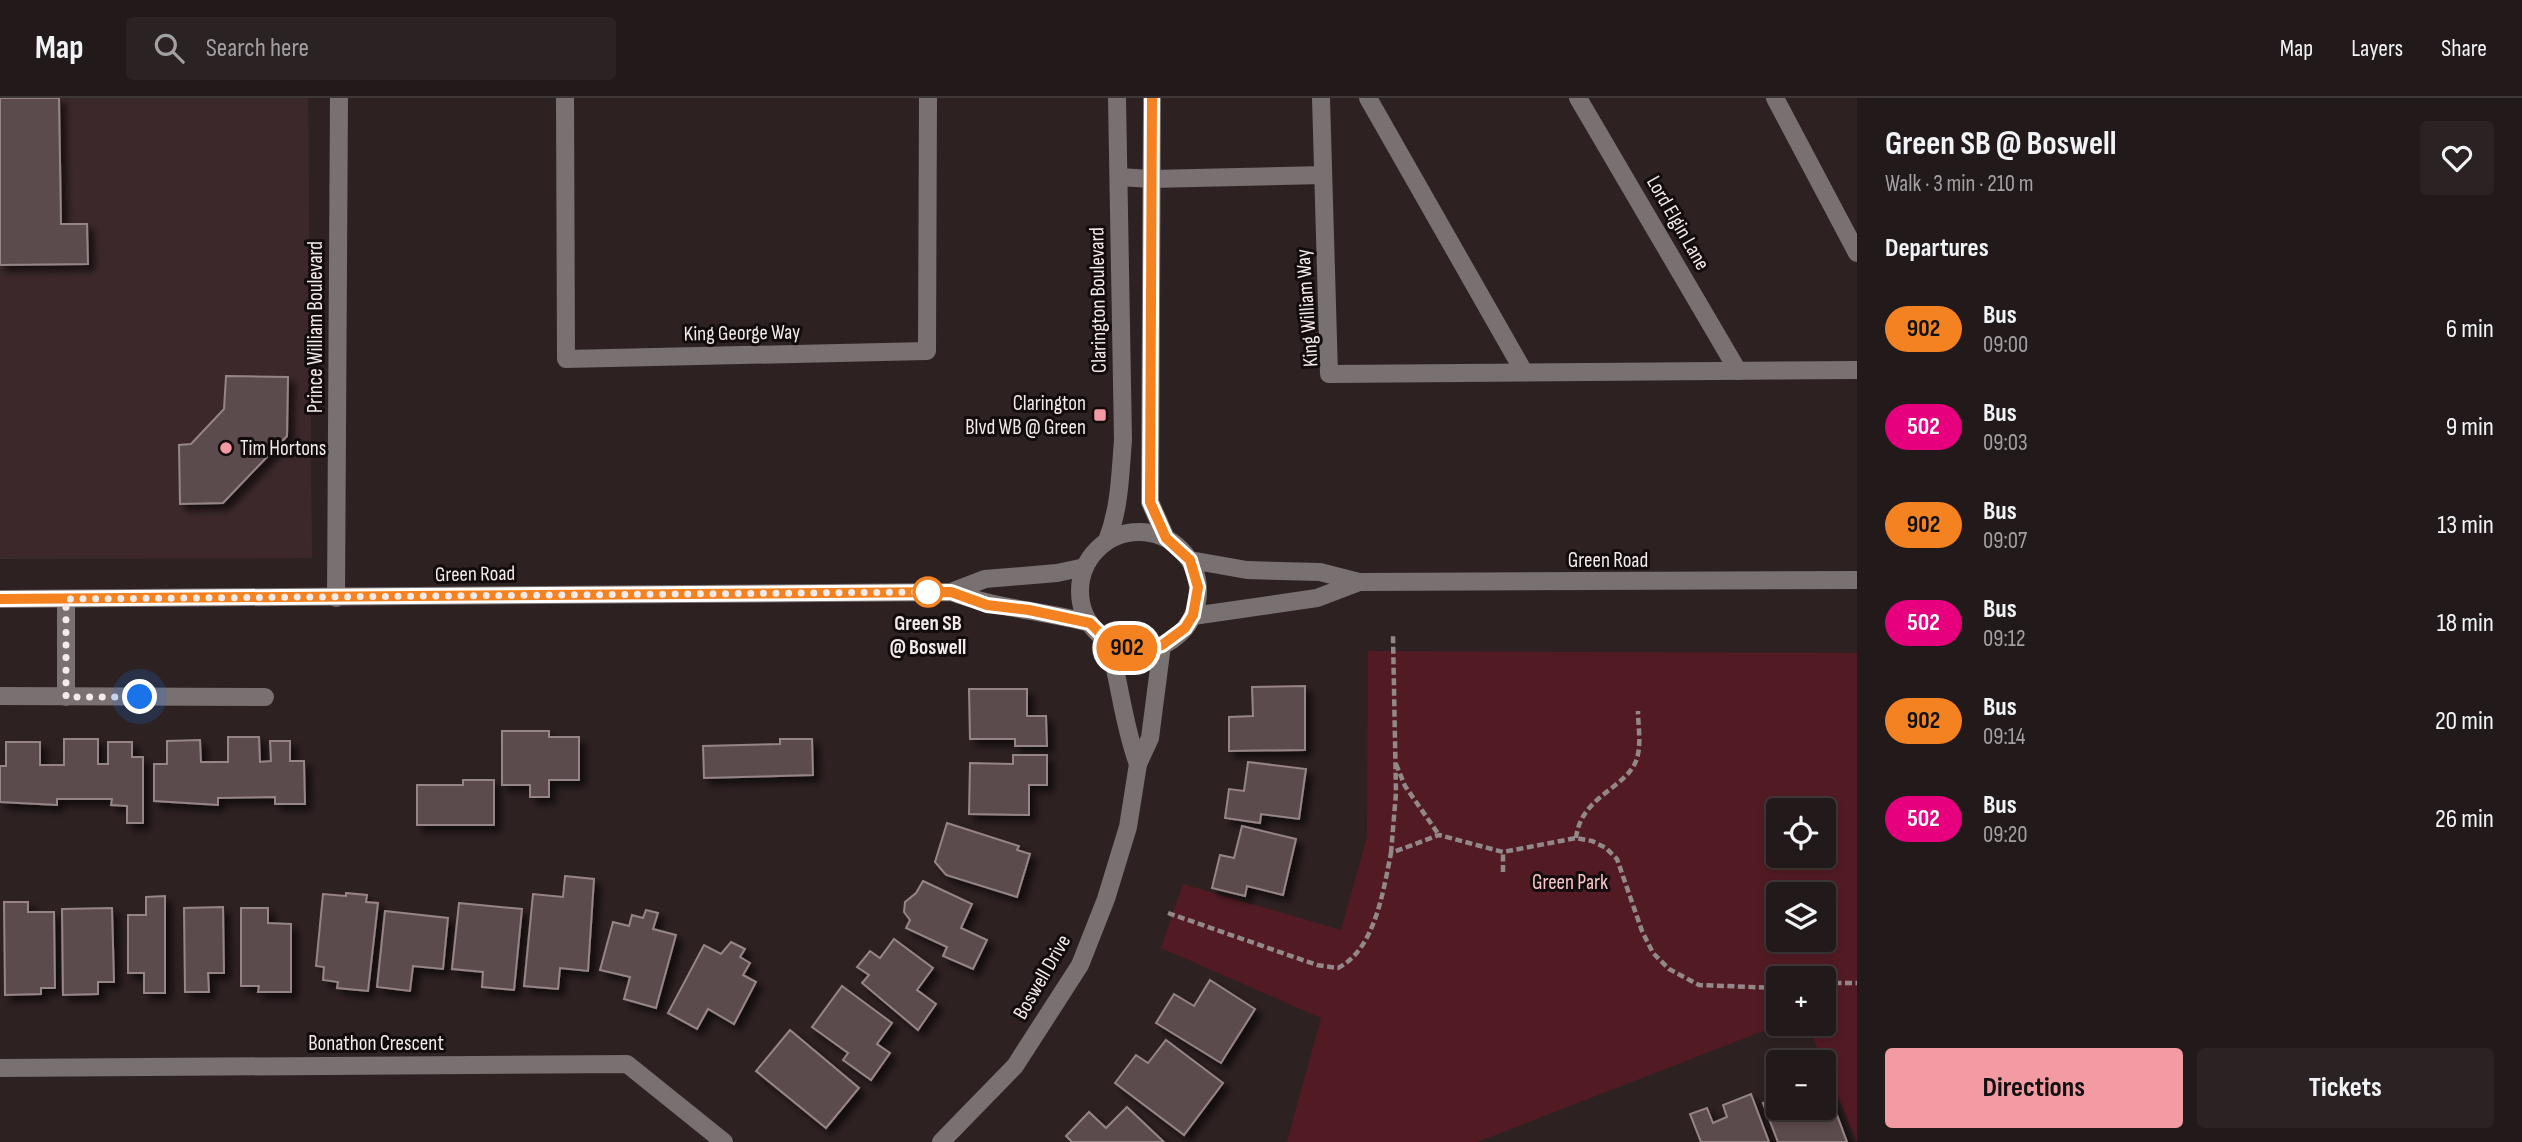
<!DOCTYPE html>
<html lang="en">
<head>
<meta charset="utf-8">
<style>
	:root { --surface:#22191a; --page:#2a2223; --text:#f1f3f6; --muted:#a2a0a2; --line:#3f3839; --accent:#f49aa2 }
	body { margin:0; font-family:"Sofia Sans Condensed",sans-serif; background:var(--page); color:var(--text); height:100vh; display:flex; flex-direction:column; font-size:26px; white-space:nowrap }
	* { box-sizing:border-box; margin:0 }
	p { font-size:23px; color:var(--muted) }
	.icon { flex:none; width:38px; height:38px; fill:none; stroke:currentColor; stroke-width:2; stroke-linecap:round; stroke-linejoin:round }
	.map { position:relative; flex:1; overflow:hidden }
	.sheet { display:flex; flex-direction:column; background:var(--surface); width:665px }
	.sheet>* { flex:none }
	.badge { padding:0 14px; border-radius:23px; font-size:24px; line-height:46px }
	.fabs { position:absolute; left:1766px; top:700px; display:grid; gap:14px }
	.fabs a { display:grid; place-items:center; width:70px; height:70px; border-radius:7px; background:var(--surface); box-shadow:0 4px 10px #0003,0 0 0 2px var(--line); font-size:35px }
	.you { position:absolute; width:35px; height:35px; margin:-18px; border:5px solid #fff; border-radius:50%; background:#1a73e8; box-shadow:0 0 0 10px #1a73e833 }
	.map>.badge { position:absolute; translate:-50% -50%; box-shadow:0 0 0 4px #fff }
	h2 { padding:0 28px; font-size:26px; line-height:63px }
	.round { display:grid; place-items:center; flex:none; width:74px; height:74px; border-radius:7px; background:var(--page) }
	.head { display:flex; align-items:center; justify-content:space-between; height:119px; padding:0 28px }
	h1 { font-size:33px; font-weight:700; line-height:52px }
	.primary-button { display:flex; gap:14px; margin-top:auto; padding:14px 28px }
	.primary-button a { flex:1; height:80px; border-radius:7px; background:var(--accent); color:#111; font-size:28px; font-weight:700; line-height:80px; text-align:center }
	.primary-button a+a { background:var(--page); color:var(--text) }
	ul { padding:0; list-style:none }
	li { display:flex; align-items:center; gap:21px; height:98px; padding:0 28px }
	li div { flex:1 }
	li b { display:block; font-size:26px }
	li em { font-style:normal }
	li .badge { min-width:77px; font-weight:700; text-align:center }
	header { display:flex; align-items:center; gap:42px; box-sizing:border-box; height:98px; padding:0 35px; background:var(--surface); border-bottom:2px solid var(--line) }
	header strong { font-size:33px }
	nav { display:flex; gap:38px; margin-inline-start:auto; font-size:24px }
	.search { width:490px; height:63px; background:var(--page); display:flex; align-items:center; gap:18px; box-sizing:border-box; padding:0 24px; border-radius:7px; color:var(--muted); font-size:26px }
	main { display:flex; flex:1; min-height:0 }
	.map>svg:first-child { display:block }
	.built { fill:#3c282a }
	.green { fill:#521b24; fill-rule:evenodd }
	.building { fill:#5b4c4d; stroke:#968586; stroke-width:2; filter:url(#shadow) }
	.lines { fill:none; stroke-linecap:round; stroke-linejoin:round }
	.path { stroke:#938888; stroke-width:4.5; stroke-dasharray:7 3.5; stroke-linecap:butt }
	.minor { stroke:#787071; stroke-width:18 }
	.line-casing { stroke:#fff; stroke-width:16 }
	.line { stroke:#f58220; stroke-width:10 }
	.walk { stroke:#f4eaea; stroke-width:7; stroke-dasharray:0 12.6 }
	.poi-dot { fill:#f49aa2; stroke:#120c0d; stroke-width:2.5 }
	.stop-dot { fill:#fff; stroke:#f58220; stroke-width:3.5 }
	.labels { text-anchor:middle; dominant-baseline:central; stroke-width:6; stroke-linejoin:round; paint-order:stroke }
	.street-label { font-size:21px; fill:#f4eaea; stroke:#120c0d }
	.poi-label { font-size:21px; fill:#f4eaea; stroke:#120c0d; text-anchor:end }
	.stop-label { font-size:21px; font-weight:bold; fill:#f4eaea; stroke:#120c0d }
	.park-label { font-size:21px; fill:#fcc6ca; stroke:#120c0d }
</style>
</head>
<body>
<header>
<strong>Map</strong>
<div class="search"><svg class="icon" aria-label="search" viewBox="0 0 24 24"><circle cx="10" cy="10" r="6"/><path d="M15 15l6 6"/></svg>Search here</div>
<nav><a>Map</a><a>Layers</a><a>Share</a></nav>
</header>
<main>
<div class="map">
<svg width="1857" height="1044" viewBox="0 0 1857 1044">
	<defs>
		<filter id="shadow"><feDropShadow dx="6" dy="6" stdDeviation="3.5" flood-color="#0009"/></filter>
	</defs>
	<rect width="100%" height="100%" fill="#2e2122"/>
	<path class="built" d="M 0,0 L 308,0 L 312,460 L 0,461 Z"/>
	<path class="green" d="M 1368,553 L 1857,555 L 1857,1044 L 1807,926 L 1824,926 L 1824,880 L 1778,880 L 1778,926 L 1781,926 L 1477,1044 L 1287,1044 L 1321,920 L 1161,850 L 1183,786 L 1341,832 L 1367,739 ZM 1824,712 L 1824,758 L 1778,758 L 1778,712 ZM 1778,796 L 1824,796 L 1824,842 L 1778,842 Z"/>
	<g class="building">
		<path d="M 0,0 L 59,0 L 61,126 L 87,126 L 88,166 L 0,167 Z"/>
		<path d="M 226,278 L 288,279 L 287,338 L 223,405 L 180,406 L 179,347 L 191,346 L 224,311 Z"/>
		<path d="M 1305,588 L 1305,652 L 1229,653 L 1229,619 L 1253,618 L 1252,589 Z"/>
		<path d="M 969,591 L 1027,591 L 1027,618 L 1046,618 L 1047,648 L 1015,648 L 1015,641 L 970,641 Z"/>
		<path d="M 502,633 L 549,633 L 549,639 L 579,639 L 579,682 L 549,682 L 549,699 L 530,699 L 530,687 L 502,687 Z"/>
		<path d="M 228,639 L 259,639 L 260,664 L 271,663 L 270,643 L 290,643 L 290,663 L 304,663 L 305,706 L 275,706 L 275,699 L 218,700 L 218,707 L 154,703 L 154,666 L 167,666 L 167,643 L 200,642 L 201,664 L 228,664 Z"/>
		<path d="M 64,641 L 98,641 L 98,666 L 108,666 L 108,644 L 132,644 L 132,659 L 143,659 L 143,725 L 127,725 L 127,708 L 111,707 L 112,701 L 57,701 L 57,707 L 0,704 L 0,668 L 6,668 L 6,644 L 40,644 L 40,667 L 64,667 Z"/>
		<path d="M 780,641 L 812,641 L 813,677 L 704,680 L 703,648 L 780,646 Z"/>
		<path d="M 1013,657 L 1047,657 L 1047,687 L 1029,687 L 1029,717 L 969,716 L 970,665 L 1013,666 Z"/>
		<path d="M 1248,664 L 1306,671 L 1299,721 L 1261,716 L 1260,725 L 1225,720 L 1229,691 L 1244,693 Z"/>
		<path d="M 463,682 L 494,682 L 494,727 L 417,727 L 417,687 L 463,687 Z"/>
		<path d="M 947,725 L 1019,748 L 1017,752 L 1030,756 L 1017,799 L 946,777 L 935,764 Z"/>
		<path d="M 1242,728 L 1296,741 L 1283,797 L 1247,788 L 1245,798 L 1212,790 L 1220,757 L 1234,760 Z"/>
		<path d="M 565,778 L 594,781 L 588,873 L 560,870 L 558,891 L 524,888 L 533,796 L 563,799 Z"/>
		<path d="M 923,783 L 972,806 L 961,830 L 987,842 L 973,871 L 943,858 L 947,849 L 906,830 L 910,822 L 904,814 L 905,804 L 916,795 Z"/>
		<path d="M 346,795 L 367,797 L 366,804 L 378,805 L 368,893 L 337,890 L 338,884 L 323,882 L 324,869 L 316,868 L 323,796 L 346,798 Z"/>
		<path d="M 165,798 L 165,895 L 144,895 L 144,875 L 128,875 L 128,817 L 146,817 L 146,799 Z"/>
		<path d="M 4,804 L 28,804 L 28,814 L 54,814 L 55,890 L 41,890 L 41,896 L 5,897 Z"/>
		<path d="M 459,805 L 522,811 L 514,892 L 482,889 L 483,874 L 452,871 Z"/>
		<path d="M 223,809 L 224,875 L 208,875 L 209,894 L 185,894 L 184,810 Z"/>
		<path d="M 112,810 L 114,884 L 98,884 L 98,896 L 63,897 L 62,811 Z"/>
		<path d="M 241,810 L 268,810 L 268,825 L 291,826 L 291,894 L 258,894 L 259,888 L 241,888 Z"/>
		<path d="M 646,812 L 658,815 L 653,831 L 676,837 L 656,910 L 624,901 L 630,879 L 600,872 L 613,824 L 629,828 L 632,817 L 643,820 Z"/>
		<path d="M 385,813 L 448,820 L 443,871 L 413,868 L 410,893 L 377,889 Z"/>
		<path d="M 894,841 L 933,870 L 917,892 L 936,906 L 918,932 L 862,885 L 869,877 L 857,869 L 870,853 L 880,860 Z"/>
		<path d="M 731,844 L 745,851 L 740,859 L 750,865 L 743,877 L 756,884 L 734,926 L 708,911 L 697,931 L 668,915 L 704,847 L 721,856 Z"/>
		<path d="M 1210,882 L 1255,911 L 1221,965 L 1156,925 L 1174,896 L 1194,908 Z"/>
		<path d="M 842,888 L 892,925 L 877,946 L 890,955 L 871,982 L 843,962 L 848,955 L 812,929 Z"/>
		<path d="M 790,932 L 859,990 L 826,1030 L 756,973 Z"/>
		<path d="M 1166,942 L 1223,985 L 1184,1037 L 1115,985 L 1136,957 L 1148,965 Z"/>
		<path d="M 1824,982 L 1847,1044 L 1778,1044 L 1763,1005 L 1778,999 L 1778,1010 L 1824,1010 Z"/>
		<path d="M 1751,996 L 1769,1044 L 1701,1044 L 1690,1016 L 1707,1010 L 1713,1025 L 1727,1019 L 1723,1007 Z"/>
		<path d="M 1127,1009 L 1164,1044 L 1072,1044 L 1066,1038 L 1089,1014 L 1106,1030 Z"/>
	</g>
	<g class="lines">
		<g class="path">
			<path d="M 1396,666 L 1405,688 L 1439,737"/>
			<path d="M 1576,740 C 1581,698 1625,691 1636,663 C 1642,648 1638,628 1638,613"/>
			<path d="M 1391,755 L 1396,695 L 1393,538"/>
			<path d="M 1503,774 L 1503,754"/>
			<path d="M 1168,815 L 1317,867 L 1338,870 C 1375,851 1383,794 1391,755 L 1439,737 L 1503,754 L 1576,740 L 1592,743 L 1606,750 L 1617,761 L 1642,833 L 1653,855 L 1669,871 L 1699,887 L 1778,890"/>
			<path d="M 1824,885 L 1857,885"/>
		</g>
		<g class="minor">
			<path d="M 565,0 L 566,261 L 927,253 L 928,0"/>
			<path d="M 1152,0 L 1150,404 L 1166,440"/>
			<path d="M 1321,0 L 1329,276 L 1857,272"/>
			<path d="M 1368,0 L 1524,274"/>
			<path d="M 1578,0 L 1738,273"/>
			<path d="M 1775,0 L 1857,155"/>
			<path d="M 1119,79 L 1151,81 L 1323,77"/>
			<circle cx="1139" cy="493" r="59"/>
			<path d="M 1107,443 C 1120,409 1120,378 1123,342 L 1117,0"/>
			<path d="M 1190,462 L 1247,472 L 1320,474 L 1359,484 L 1857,482"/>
			<path d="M 951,494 L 985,481 L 1057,475 L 1085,469"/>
			<path d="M 336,500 L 339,0"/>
			<path d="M 0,501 L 951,494 C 996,510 1043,513 1090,525"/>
			<path d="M 1193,518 L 1317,500 L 1359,484"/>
			<path d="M 1108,543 C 1120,584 1123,626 1138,666"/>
			<path d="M 0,598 L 265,599"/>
			<path d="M 66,599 L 66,501"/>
			<path d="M 0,970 L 627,966 L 724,1044"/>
			<path d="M 941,1044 L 1015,968 L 1080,867 L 1106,801 L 1128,729 L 1138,666 L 1150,640 L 1162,547"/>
		</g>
	</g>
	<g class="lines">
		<defs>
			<path id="line" d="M 0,501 L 951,494 L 987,507 L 1029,512 L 1090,525 L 1108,543 L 1121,549 L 1149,551 L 1162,547 L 1185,530 L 1193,517 L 1198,489 L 1190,462 L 1166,440 L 1150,404 L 1152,0"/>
		</defs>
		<use href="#line" class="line-casing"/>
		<use href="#line" class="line"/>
		<path class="walk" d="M 140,599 L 66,599 L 66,501 L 928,494"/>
	</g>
	<g class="poi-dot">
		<rect x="1093" y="310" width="14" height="14" rx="3.5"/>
		<circle cx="226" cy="350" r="7"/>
	</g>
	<circle class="stop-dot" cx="928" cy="494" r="14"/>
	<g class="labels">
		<g class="street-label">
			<text transform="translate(1678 125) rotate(60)">Lord Elgin Lane</text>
			<text transform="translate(1098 202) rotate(-91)">Clarington Boulevard</text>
			<text transform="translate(1307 210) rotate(-94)">King William Way</text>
			<text transform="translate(315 229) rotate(-90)">Prince William Boulevard</text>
			<text transform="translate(742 235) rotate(-1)">King George Way</text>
			<text x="1608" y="462">Green Road</text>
			<text transform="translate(475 476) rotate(-1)">Green Road</text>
			<text transform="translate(1042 879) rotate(-60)">Boswell Drive</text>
			<text x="376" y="945">Bonathon Crescent</text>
		</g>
		<g class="poi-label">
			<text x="1086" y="305">Clarington<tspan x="1086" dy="24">Blvd WB @ Green</tspan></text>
			<text x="240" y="350" text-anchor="start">Tim Hortons</text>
		</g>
		<g class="stop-label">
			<text x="928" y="525">Green SB<tspan x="928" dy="24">@ Boswell</tspan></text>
		</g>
		<g class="park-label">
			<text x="1570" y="784">Green Park</text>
		</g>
	</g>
</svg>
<div class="fabs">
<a><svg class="icon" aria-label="locate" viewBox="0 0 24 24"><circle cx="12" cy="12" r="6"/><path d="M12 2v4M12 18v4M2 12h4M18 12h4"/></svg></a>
<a><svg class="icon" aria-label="layers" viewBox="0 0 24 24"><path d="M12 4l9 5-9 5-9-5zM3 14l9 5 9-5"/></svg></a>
<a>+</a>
<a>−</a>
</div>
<div class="you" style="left:140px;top:599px"></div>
<b class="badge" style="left:1127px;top:550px;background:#f58220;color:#111">902</b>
</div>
<section class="sheet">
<div class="head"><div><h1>Green SB @ Boswell</h1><p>Walk · 3 min · 210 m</p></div><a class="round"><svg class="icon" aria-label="heart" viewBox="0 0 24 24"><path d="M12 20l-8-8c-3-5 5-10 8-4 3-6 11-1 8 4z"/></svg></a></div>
<h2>Departures</h2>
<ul>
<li><span class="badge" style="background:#f58220;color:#111">902</span><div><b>Bus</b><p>09:00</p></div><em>6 min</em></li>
<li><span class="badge" style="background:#e6007e;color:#fff">502</span><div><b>Bus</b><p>09:03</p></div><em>9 min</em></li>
<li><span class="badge" style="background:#f58220;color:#111">902</span><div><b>Bus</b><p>09:07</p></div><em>13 min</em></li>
<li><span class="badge" style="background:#e6007e;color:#fff">502</span><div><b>Bus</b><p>09:12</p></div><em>18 min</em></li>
<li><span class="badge" style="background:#f58220;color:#111">902</span><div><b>Bus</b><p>09:14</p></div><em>20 min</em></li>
<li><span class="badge" style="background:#e6007e;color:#fff">502</span><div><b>Bus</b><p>09:20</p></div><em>26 min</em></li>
</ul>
<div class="primary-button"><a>Directions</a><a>Tickets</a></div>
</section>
</main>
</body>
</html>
